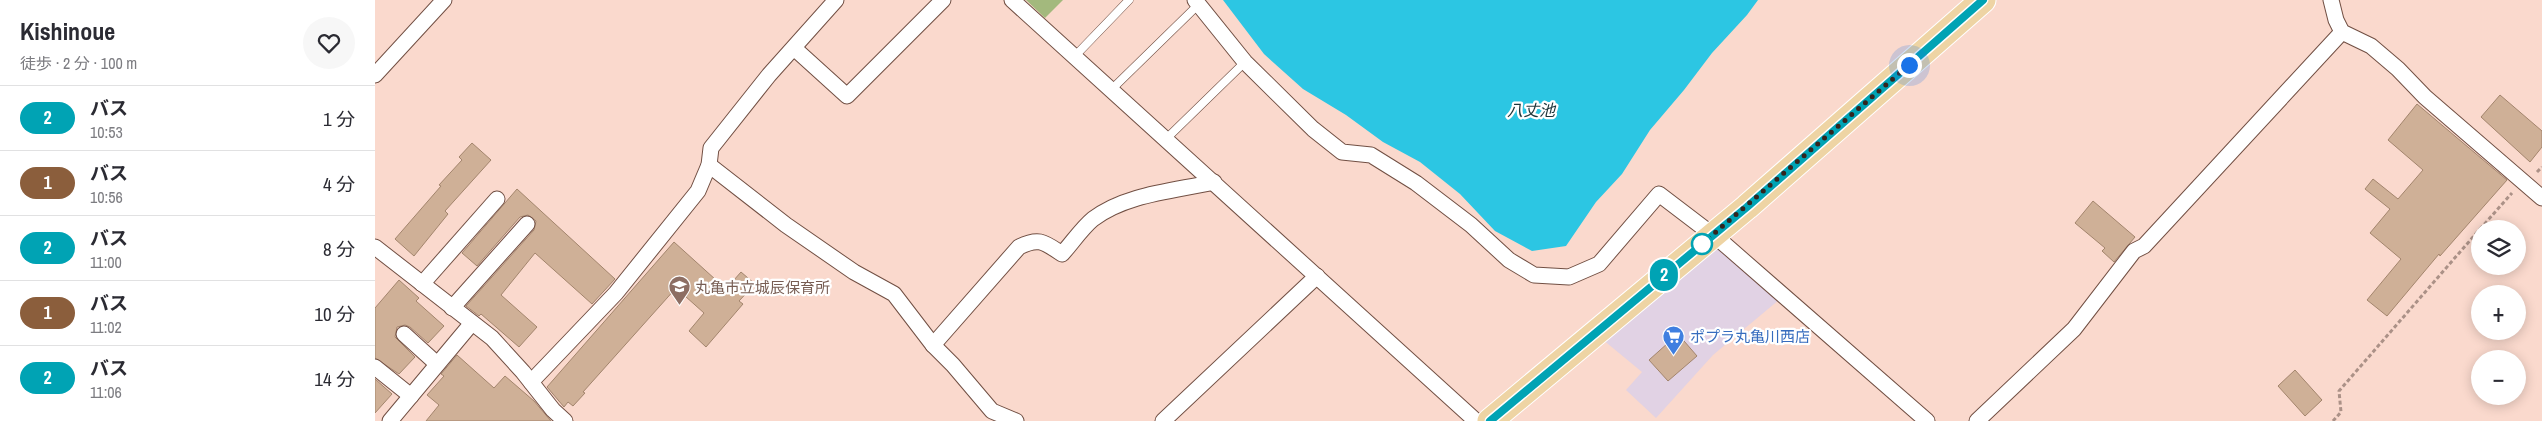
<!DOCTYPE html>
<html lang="ja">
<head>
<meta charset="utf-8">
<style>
	:root { --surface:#fff; --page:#f7f7f7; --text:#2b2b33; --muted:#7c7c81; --line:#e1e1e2 }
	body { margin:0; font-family:"Archivo Narrow","Noto Sans JP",sans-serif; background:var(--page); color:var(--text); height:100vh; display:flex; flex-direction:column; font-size:19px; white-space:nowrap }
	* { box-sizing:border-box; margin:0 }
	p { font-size:16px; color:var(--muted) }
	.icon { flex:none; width:28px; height:28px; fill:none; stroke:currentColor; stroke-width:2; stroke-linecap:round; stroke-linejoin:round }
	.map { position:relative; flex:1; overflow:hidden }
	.drawer { display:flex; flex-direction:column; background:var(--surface); width:375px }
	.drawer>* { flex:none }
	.badge { padding:0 10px; border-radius:16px; font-size:18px; line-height:32px }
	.tools { position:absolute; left:2096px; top:220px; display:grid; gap:10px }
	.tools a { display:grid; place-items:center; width:55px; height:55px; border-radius:50%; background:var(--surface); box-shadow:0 2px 12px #0003; font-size:25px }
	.you { position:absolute; width:25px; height:25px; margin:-12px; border:4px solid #fff; border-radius:50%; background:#1a73e8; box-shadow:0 0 0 8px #1a73e833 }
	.map>.badge { position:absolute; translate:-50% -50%; box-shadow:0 0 0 2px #fff }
	.round { display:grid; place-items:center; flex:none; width:52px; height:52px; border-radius:26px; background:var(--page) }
	.head { display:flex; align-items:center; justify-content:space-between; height:85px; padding:0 20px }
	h1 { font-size:24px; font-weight:800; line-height:38px }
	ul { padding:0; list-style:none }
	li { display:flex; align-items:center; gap:15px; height:65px; padding:0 20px; border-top:1px solid var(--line) }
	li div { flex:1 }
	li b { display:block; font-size:19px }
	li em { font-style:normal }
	li .badge { min-width:55px; font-weight:700; text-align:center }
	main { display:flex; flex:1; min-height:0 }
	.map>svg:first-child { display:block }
	.commercial { fill:#e1d2e4 }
	.green { fill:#a3b97d }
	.water { fill:#2cc6e3 }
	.building { fill:#cfb097; stroke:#a3856d }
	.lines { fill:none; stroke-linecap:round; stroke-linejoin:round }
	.service-casing { stroke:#714f43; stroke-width:9 }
	.minor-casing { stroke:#714f43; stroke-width:17 }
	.primary-casing { stroke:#fff; stroke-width:27 }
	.path { stroke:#ab9187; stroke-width:3; stroke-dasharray:4 2.5; stroke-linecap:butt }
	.service { stroke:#fff; stroke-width:8 }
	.minor { stroke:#fff; stroke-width:15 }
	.primary { stroke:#eed4a4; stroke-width:25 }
	.line-casing { stroke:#fff; stroke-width:11 }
	.line { stroke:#00a3b4; stroke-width:8 }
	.walk { stroke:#34251f; stroke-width:5; stroke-dasharray:0 9 }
	.stop-dot { fill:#fff; stroke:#00a3b4; stroke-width:2.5 }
	.labels { text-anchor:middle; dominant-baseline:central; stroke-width:4.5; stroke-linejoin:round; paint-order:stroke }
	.education-label { font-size:15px; fill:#785e54; stroke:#fff; text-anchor:start }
	.shop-label { font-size:15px; fill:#366cbe; stroke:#fff; text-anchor:start }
	.water-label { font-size:16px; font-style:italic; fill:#1d353a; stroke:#fff }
</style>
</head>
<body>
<main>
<section class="drawer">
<div class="head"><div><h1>Kishinoue</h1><p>徒歩 · 2 分 · 100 m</p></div><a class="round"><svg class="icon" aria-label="heart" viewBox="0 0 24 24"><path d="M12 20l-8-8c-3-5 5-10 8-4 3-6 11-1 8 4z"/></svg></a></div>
<ul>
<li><span class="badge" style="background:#00a3b4;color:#fff">2</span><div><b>バス</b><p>10:53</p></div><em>1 分</em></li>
<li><span class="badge" style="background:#8b5e3c;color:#fff">1</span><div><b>バス</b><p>10:56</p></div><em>4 分</em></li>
<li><span class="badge" style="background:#00a3b4;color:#fff">2</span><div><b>バス</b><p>11:00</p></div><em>8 分</em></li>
<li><span class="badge" style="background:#8b5e3c;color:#fff">1</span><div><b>バス</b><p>11:02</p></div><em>10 分</em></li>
<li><span class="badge" style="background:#00a3b4;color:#fff">2</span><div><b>バス</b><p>11:06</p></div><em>14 分</em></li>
</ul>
</section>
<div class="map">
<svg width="2167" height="421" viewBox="0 0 2167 421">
	<rect width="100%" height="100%" fill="#fad9cd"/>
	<path class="commercial" d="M 1340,244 L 1405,299 L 1338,355 L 1281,418 L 1251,390 L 1267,372 L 1227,339 Z"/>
	<path class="green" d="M 651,0 L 688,0 L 670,18 Z"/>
	<path class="water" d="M 848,0 L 1383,0 L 1372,15 L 1337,53 L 1309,90 L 1275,130 L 1247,174 L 1221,202 L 1191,246 L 1157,251 L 1120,231 L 1085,194 L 1045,162 L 1008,142 L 971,115 L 928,89 L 889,54 Z"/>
	<g class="building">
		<path d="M 2125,95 L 2167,131 L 2167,147 L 2155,162 L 2106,117 Z"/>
		<path d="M 2042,104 L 2132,180 L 2065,256 L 2064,254 L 2012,316 L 1992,300 L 2026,259 L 1995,233 L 2015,209 L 1990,189 L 1998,179 L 2023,199 L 2048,170 L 2013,140 Z"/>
		<path d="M 97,143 L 116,160 L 70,211 L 73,214 L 39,256 L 20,239 L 66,186 L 64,185 L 87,160 L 84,157 Z"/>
		<path d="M 142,189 L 240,279 L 217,304 L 160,253 L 126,295 L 162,327 L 144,347 L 106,314 L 104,316 L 91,306 L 159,230 L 161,221 L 153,215 L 145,217 L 102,266 L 87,253 Z"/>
		<path d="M 1718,201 L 1760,237 L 1739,262 L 1727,251 L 1730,248 L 1700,223 Z"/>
		<path d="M 299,242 L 351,289 L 366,272 L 380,284 L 364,301 L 368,304 L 331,347 L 314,331 L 329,313 L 301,288 L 208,392 L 210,393 L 198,406 L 193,402 L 189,407 L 172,387 Z"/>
		<path d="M 24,280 L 44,298 L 41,301 L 69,326 L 53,343 L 35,327 L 30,325 L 22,327 L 20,337 L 40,357 L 24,374 L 0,358 L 0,308 Z"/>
		<path d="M 1303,334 L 1322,356 L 1293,381 L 1274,360 Z"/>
		<path d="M 82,355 L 119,388 L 130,376 L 159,401 L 176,421 L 51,421 L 64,405 L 52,395 L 69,376 L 66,374 Z"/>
		<path d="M 1920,370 L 1947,400 L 1930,416 L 1903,386 Z"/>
		<path d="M 0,379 L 17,394 L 0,413 Z"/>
	</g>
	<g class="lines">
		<defs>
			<g id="service">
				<path d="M 700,56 L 754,0"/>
				<path d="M 737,89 L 823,5"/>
				<path d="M 791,139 L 870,62"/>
			</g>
			<g id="minor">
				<path d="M 637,0 L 1101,421"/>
				<path d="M 820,0 L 870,62 L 938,129 L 967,152 L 996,155 L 1041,183 L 1096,225 L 1134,260 L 1159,275 L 1194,277 L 1224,264 L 1284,194 L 1347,242 L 1552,421"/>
				<path d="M 1956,0 L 1961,20 L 1967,32 L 1996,46 L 2023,69 L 2050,97 L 2167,198"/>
				<path d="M 419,48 L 472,96 L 568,0"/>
				<path d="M 0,75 L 69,0"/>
				<path d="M 334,165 L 411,225 L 479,272 L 519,294 L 558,345 L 578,365 L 617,411 L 641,421"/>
				<path d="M 0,247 L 117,338 L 148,372 L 178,410 L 190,421"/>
				<path d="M 47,284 L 122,199"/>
				<path d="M 77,308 L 152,224"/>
				<path d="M 29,334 L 62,364"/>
				<path d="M 558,345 L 644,247 C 664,237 669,242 687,254 C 697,243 707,228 718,219 C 751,194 799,191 839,182"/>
				<path d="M 0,367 L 36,396"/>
				<path d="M 156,382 L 241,293 L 323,191 L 334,165 L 336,148 L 394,75 L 461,0"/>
				<path d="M 15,421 L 97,323"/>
				<path d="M 788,421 L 942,276"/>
				<path d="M 1602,421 L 1699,329 L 1759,251 L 1769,246 L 1967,32"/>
			</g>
			<path id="primary" d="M 1115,421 L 1372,207 L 1608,0"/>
		</defs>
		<use href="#service" class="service-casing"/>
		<use href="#minor" class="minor-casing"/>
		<use href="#primary" class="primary-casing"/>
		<g class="path">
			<path d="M 2162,172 L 2167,167"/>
			<path d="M 2105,229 L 2137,193"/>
			<path d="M 1958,421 L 1966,412 L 1964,391 L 2105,229"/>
		</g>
		<use href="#service" class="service"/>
		<use href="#minor" class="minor"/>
		<use href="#primary" class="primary"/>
	</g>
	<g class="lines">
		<defs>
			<path id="line" d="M 1115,421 L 1372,207 L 1608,0"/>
		</defs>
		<use href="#line" class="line-casing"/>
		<use href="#line" class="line"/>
		<path class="walk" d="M 1327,244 L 1534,65"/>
	</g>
	<defs>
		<symbol id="school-pin" viewBox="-11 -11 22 30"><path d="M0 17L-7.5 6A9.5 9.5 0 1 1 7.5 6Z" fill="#8d6e63" stroke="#fff"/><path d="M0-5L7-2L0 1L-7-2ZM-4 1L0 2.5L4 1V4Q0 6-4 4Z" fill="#fff"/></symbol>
		<symbol id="supermarket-pin" viewBox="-11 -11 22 30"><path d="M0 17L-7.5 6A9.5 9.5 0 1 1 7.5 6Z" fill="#3f7fe0" stroke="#fff"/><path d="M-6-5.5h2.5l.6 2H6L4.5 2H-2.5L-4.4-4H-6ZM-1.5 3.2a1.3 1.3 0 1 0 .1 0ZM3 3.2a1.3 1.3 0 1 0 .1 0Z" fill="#fff"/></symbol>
	</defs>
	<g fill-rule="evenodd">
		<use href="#school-pin" x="292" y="274" width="25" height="34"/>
		<use href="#supermarket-pin" x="1286" y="324" width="25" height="34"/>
	</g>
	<circle class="stop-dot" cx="1327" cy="244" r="10"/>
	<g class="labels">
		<g class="education-label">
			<text x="320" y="287">丸亀市立城辰保育所</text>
		</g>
		<g class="shop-label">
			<text x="1315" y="336">ポプラ丸亀川西店</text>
		</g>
		<g class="water-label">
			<text x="1156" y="110">八丈池</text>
		</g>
	</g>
</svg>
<div class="tools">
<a><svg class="icon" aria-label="layers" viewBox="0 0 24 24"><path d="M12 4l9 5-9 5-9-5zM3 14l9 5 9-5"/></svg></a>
<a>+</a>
<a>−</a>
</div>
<div class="you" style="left:1534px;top:65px"></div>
<b class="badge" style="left:1289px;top:275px;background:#00a3b4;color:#fff">2</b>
</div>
</main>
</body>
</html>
